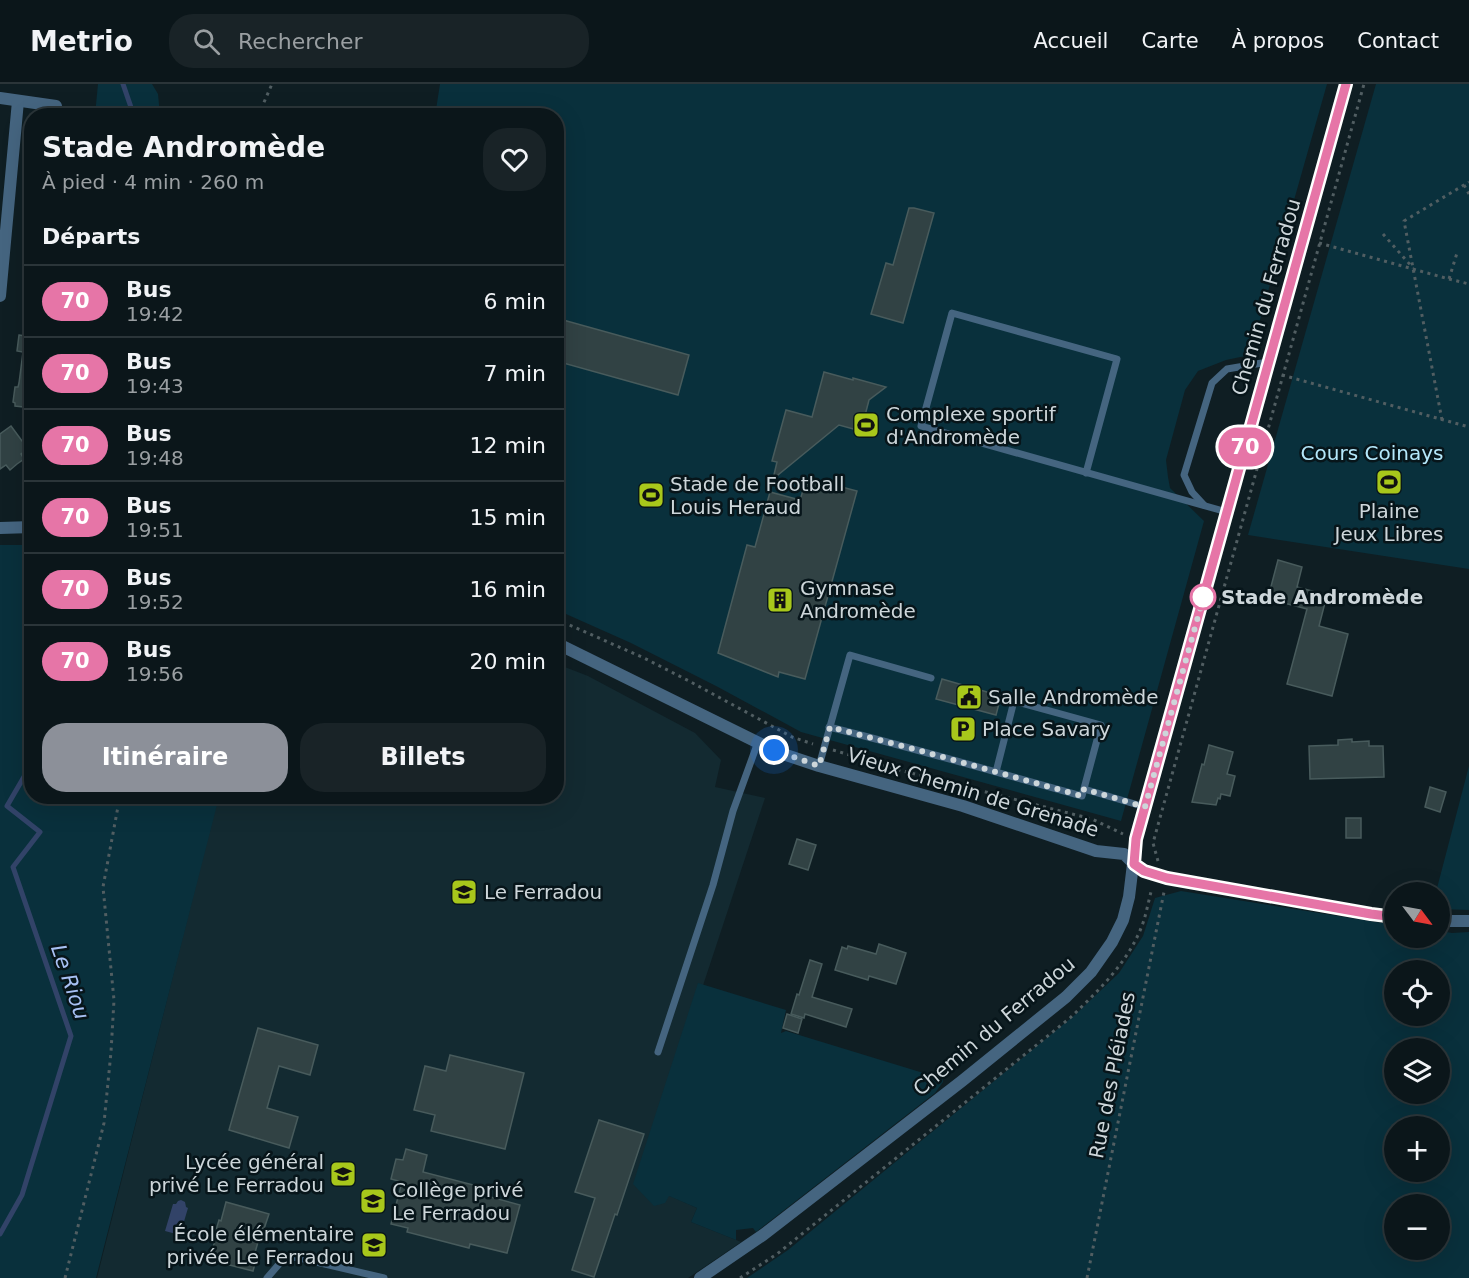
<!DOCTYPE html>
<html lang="fr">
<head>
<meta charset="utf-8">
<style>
	:root { --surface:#0b161a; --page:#192327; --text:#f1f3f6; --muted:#9a9fa2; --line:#2b3539; --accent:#8c9099 }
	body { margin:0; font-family:"DejaVu Sans",sans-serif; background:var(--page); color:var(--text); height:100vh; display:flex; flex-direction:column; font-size:22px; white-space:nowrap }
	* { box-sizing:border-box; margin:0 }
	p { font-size:20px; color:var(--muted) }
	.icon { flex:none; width:33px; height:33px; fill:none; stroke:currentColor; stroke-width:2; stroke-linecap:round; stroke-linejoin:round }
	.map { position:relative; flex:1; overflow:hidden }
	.sheet { position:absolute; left:24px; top:24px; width:540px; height:696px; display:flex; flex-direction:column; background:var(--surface); border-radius:24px; box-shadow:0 6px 24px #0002,0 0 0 2px var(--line) }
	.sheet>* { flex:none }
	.badge { padding:0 12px; border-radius:20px; font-size:21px; line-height:39px }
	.needle { width:39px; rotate:122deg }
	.fabs { position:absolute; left:1384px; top:798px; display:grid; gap:12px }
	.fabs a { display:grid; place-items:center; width:66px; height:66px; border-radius:50%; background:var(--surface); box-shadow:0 6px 24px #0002,0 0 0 2px var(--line); font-size:30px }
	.you { position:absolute; width:30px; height:30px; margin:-15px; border:4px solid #fff; border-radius:50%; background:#1a73e8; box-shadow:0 0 0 9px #1a73e833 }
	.map>.badge { position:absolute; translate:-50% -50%; box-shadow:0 0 0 3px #fff }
	h2 { padding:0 18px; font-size:22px; line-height:54px }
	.round { display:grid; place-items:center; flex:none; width:63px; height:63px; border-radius:24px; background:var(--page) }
	.head { display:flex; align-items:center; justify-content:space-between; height:102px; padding:0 18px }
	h1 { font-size:28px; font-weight:600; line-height:45px }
	.action { display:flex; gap:12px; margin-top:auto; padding:12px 18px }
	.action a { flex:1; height:69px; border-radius:24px; background:var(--accent); color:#fff; font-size:24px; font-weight:600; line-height:69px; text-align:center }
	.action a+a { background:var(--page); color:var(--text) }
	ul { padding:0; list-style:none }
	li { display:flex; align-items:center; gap:18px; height:72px; padding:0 18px; border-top:2px solid var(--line) }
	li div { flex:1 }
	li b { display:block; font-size:22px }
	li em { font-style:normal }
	li .badge { min-width:66px; font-weight:700; text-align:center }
	header { display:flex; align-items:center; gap:36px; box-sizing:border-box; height:84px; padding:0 30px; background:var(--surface); border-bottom:2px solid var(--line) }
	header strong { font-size:28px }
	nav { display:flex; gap:33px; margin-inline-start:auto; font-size:21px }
	.search { width:420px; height:54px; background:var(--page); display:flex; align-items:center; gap:15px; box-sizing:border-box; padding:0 21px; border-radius:24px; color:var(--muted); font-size:22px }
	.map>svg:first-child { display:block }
	.built { fill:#132a31 }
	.green { fill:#09303c; fill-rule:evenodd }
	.water { fill:#324368 }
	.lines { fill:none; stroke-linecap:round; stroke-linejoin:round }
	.stream { stroke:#324368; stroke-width:5 }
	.building { fill:#314244; stroke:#485b5c; stroke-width:1.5 }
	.path { stroke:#515e62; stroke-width:3; stroke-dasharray:3 4.5; stroke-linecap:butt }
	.service { stroke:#456580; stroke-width:7 }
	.minor { stroke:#456580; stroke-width:12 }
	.line-casing { stroke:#fff; stroke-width:14 }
	.line { stroke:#e675a7; stroke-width:9 }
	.walk { stroke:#cdd6da; stroke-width:6; stroke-dasharray:0 10.8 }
	.stop-dot { fill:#fff; stroke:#e675a7; stroke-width:3 }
	.labels { text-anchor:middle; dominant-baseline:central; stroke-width:5; stroke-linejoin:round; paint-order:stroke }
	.street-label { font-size:20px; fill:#cdd6da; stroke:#07151a }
	.poi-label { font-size:20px; fill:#cdd6da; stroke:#07151a; text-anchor:start }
	.park-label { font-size:20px; fill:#b5e8fb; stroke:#07151a }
	.stop-label { font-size:20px; font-weight:bold; fill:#cdd6da; stroke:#07151a; text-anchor:start }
	.water-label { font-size:21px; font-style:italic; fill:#a8c1f4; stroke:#07151a }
</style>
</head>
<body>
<header>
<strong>Metrio</strong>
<div class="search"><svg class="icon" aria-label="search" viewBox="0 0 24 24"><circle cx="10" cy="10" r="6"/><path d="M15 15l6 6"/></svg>Rechercher</div>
<nav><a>Accueil</a><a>Carte</a><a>À propos</a><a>Contact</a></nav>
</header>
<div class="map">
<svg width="1469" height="1194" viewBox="0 0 1469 1194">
	<rect width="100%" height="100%" fill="#0f1e23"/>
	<path class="built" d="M 557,580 L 588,592 L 695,649 L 721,676 L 715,703 L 765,714 L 638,1098 L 697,1124 L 691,1138 L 741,1158 L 688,1194 L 97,1194 L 218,713 L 556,712 Z"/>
	<g class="green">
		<path d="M 98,0 L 152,0 L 158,10 L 160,31 L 95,31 Z"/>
		<path d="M 440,0 L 1327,0 L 1250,271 L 1226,276 L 1198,287 L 1185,306 L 1166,376 L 1168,393 L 1170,404 L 1204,437 L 1121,737 L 801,648 L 718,603 L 631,559 L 557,526 L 556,32 L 435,32 Z"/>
		<path d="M 1376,0 L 1469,0 L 1469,485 L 1248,451 Z"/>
		<path d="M 0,461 L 31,461 L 32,712 L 219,713 L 96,1194 L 0,1194 Z"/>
		<path d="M 1469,682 L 1469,826 L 1440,825 L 1440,808 L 1436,808 Z"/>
		<path d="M 1181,807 L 1395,841 L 1395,854 L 1440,854 L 1440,847 L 1452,849 L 1469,848 L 1469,1194 L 747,1194 L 788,1166 L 1076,930 L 1119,889 L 1143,852 L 1155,814 ZM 1395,886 L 1440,886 L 1440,932 L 1395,932 ZM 1395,964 L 1440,964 L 1440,1010 L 1395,1010 ZM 1395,1042 L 1440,1042 L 1440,1088 L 1395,1088 ZM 1395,1120 L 1440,1120 L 1440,1166 L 1395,1166 Z"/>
		<path d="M 698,899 L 786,926 L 781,949 L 786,947 L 943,995 L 943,998 L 935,1009 L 756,1148 L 753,1144 L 736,1146 L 736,1156 L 691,1138 L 697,1124 L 669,1112 L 665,1119 L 654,1122 L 633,1100 Z"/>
	</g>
	<path class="water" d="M 181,1116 L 185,1118 L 186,1123 L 188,1124 L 180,1151 L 165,1147 L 173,1120 L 176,1120 L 178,1117 Z"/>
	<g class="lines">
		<g class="stream">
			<path d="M 123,0 L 134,32"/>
			<path d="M 0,1150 L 22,1111 L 71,952 L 13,783 L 40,748 L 7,722 L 32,679"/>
		</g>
	</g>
	<g class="building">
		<path d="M 909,124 L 914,124 L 934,129 L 903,239 L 871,230 L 886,179 L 893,181 Z"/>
		<path d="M 556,234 L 689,271 L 678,311 L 556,277 Z"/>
		<path d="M 19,251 L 32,253 L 32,324 L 15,322 L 15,319 L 13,318 L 15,303 L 18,303 L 19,299 L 23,268 L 17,267 Z"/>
		<path d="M 824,288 L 853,296 L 853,294 L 886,303 L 869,316 L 861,347 L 839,341 L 773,395 L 777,378 L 772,377 L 786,326 L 812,333 Z"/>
		<path d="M 11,342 L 28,365 L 21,370 L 24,375 L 17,380 L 10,386 L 6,381 L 0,385 L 0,350 Z"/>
		<path d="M 815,396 L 857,407 L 805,595 L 779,588 L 778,593 L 718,569 L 747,461 L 755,463 L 770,408 L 800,416 L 805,400 L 813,401 Z"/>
		<path d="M 1278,476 L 1302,483 L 1297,503 L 1327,511 L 1319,542 L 1348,550 L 1332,612 L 1287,600 L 1307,525 L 1273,516 L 1269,510 Z"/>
		<path d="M 942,595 L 1001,612 L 996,631 L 936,615 Z"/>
		<path d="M 1352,655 L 1352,658 L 1369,657 L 1369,662 L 1383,662 L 1384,693 L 1310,695 L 1309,662 L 1338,661 L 1338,656 Z"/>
		<path d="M 1209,661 L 1233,668 L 1227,690 L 1235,692 L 1230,712 L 1221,710 L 1220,715 L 1218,714 L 1216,721 L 1192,718 L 1202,680 L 1204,681 Z"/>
		<path d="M 1430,703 L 1446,708 L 1440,728 L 1425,723 Z"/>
		<rect x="1346" y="734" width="15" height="20"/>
		<path d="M 797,755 L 816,761 L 808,786 L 789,780 Z"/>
		<path d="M 879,860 L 906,869 L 896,900 L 869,892 L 868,896 L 835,886 L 842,863 L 847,865 L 848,862 L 876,870 Z"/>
		<path d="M 810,876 L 822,880 L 812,913 L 852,925 L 846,943 L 805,930 L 804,934 L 791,930 L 797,910 L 799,911 Z"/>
		<path d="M 787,930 L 802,935 L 798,949 L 783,944 Z"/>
		<path d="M 258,944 L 318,961 L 310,991 L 279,982 L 267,1024 L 298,1033 L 289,1064 L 229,1046 Z"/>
		<path d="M 450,971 L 524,989 L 505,1065 L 431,1047 L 435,1031 L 414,1026 L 425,982 L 446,987 Z"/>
		<path d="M 599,1036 L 644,1050 L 617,1131 L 615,1130 L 594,1193 L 572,1186 L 595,1114 L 575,1108 Z"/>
		<path d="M 406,1065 L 427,1071 L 423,1088 L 485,1104 L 483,1111 L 520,1121 L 507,1169 L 470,1160 L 469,1164 L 407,1148 L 408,1144 L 391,1140 L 402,1098 L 391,1095 L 396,1075 L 403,1076 Z"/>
		<path d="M 226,1118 L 269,1130 L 264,1145 L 262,1144 L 254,1172 L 257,1172 L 253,1187 L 210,1176 L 215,1156 L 213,1156 L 219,1136 L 221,1137 Z"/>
	</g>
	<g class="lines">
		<g class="path">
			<path d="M 258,32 L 272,0"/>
			<path d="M 1464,101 L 1469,110"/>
			<path d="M 1383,150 L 1413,184"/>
			<path d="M 1319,159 L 1449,195 L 1457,169"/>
			<path d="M 1449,195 L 1469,200"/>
			<path d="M 1282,291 L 1469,343"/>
			<path d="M 1442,336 L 1404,137 L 1469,98"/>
			<path d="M 556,535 L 644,574 L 689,597 L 792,653 L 813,660"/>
			<path d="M 833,666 L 899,686 L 1092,735 L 1123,750"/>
			<path d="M 1158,777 L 1153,759 L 1364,0"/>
			<path d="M 65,1194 L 104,1039 L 111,968 L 114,916 L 103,803 L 120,712"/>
			<path d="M 740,1194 L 777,1170 L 1070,934 C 1099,906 1131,876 1144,836 C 1147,826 1149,815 1152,804"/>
			<path d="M 1087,1194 L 1164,808"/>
		</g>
		<g class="service">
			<path d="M 1086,389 L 1117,275 L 952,229 L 921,342 L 1227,428"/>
			<path d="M 1204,421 L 1192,408 L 1184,391 L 1212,299 L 1227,285 L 1268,278"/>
			<path d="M 829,643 C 914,664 998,689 1082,712 L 1101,641 L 1014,617 L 996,688"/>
			<path d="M 819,682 L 850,571 L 931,594"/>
			<path d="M 1084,705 L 1145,723"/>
			<path d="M 658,968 L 713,801 L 733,727 L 758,658"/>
			<path d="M 267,1194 L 280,1179 L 295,1173 L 384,1194"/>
		</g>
		<g class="minor">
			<path d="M 0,14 L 56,22"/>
			<path d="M 0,212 L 18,17"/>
			<path d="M 0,444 L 32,443"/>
			<path d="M 556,559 L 763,661 L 786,671 L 819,682 L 963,722 L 1096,767 L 1124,770 L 1134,780 L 1144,787 L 1167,794 L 1371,830 L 1395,833"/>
			<path d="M 1440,837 L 1469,837"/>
			<path d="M 700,1194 L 763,1151 L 962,997 L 1066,913 L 1091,888 L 1112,858 L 1123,836 L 1129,813 L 1136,755 L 1346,0"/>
		</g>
	</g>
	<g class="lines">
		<defs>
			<path id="line" d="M 1346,0 L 1136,755 L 1134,780 L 1144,787 L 1167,794 L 1371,830 L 1395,833"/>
		</defs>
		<use href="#line" class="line-casing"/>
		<use href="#line" class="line"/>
		<path class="walk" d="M 774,666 L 819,682 L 830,643 L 914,665 L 1082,712 L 1084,705 L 1145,723 L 1206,504 L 1203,513"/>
	</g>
	<defs>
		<symbol id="stadium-square" viewBox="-11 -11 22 22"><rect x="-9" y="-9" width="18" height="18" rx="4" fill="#a8c71b" stroke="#07151a"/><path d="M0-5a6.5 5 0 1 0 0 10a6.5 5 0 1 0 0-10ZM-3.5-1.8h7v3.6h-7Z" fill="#111"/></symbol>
		<symbol id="building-square" viewBox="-11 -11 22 22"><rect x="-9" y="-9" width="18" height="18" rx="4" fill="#a8c71b" stroke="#07151a"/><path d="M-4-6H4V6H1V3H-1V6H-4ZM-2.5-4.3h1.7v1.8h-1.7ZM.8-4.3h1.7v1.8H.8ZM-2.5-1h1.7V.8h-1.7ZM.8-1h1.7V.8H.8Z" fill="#111"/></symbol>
		<symbol id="civic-square" viewBox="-11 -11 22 22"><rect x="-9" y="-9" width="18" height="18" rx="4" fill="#a8c71b" stroke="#07151a"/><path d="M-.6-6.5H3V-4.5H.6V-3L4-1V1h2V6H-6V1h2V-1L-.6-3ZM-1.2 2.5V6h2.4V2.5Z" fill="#111"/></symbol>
		<symbol id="parking-square" viewBox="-11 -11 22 22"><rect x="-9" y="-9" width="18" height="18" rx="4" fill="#a8c71b" stroke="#07151a"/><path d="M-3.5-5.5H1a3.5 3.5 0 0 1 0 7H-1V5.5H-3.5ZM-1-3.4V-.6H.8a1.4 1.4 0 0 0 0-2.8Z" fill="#111"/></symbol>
		<symbol id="school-square" viewBox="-11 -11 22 22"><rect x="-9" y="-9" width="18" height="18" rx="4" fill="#a8c71b" stroke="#07151a"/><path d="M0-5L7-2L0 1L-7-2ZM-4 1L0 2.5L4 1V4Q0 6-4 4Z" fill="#111"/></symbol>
	</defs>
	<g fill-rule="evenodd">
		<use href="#stadium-square" x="851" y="326" width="30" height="30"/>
		<use href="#stadium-square" x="1374" y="383" width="30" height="30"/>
		<use href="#stadium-square" x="636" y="396" width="30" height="30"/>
		<use href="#building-square" x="765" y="501" width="30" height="30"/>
		<use href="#civic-square" x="954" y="598" width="30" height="30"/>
		<use href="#parking-square" x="948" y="630" width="30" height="30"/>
		<use href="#school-square" x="449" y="793" width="30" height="30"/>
		<use href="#school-square" x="328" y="1075" width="30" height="30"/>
		<use href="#school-square" x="358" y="1102" width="30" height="30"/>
		<use href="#school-square" x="359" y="1146" width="30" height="30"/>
	</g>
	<circle class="stop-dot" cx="1203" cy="513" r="12"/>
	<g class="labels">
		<g class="street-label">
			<text transform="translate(1266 213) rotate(-74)">Chemin du Ferradou</text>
			<text transform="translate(973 708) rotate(17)">Vieux Chemin de Grenade</text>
			<text transform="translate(994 942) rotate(-40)">Chemin du Ferradou</text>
			<text transform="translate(1112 991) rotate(-79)">Rue des Pléiades</text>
		</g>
		<g class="poi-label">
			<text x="886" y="330">Complexe sportif<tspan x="886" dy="23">d'Andromède</tspan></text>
			<text x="670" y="400">Stade de Football<tspan x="670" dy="23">Louis Heraud</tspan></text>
			<text x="1389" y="427" text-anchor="middle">Plaine<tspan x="1389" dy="23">Jeux Libres</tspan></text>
			<text x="800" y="504">Gymnase<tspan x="800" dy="23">Andromède</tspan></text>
			<text x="988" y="613">Salle Andromède</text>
			<text x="982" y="645">Place Savary</text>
			<text x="484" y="808">Le Ferradou</text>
			<text x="324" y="1078" text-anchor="end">Lycée général<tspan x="324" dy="23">privé Le Ferradou</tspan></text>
			<text x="392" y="1106">Collège privé<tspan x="392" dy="23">Le Ferradou</tspan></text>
			<text x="354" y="1150" text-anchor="end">École élémentaire<tspan x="354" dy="23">privée Le Ferradou</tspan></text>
		</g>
		<g class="park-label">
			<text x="1372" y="369">Cours Coinays</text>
		</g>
		<g class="stop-label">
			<text x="1221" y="513">Stade Andromède</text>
		</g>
		<g class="water-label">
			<text transform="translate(70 898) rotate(71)">Le Riou</text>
		</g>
	</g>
</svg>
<div class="fabs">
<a><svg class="needle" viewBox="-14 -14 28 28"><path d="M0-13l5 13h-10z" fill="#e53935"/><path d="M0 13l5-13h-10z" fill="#9a9fa2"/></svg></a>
<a><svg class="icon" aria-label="locate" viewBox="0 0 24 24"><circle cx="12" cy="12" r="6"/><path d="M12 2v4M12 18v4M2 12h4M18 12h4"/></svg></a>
<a><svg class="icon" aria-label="layers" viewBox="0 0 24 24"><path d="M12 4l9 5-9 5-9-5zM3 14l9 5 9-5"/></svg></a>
<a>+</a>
<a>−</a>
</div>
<div class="you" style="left:774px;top:666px"></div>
<b class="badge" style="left:1245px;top:363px;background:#e675a7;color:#fff">70</b>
<section class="sheet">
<div class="head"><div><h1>Stade Andromède</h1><p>À pied · 4 min · 260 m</p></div><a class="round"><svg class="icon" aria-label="heart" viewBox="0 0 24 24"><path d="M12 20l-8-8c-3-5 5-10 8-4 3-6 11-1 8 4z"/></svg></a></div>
<h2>Départs</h2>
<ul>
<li><span class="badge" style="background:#e675a7;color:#fff">70</span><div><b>Bus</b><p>19:42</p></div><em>6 min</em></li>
<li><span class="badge" style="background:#e675a7;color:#fff">70</span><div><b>Bus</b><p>19:43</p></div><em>7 min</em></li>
<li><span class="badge" style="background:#e675a7;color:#fff">70</span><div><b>Bus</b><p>19:48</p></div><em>12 min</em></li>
<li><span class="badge" style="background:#e675a7;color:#fff">70</span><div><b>Bus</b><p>19:51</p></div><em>15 min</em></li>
<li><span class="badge" style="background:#e675a7;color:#fff">70</span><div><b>Bus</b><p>19:52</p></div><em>16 min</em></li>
<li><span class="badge" style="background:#e675a7;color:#fff">70</span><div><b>Bus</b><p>19:56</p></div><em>20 min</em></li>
</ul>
<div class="action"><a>Itinéraire</a><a>Billets</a></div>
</section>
</div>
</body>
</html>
